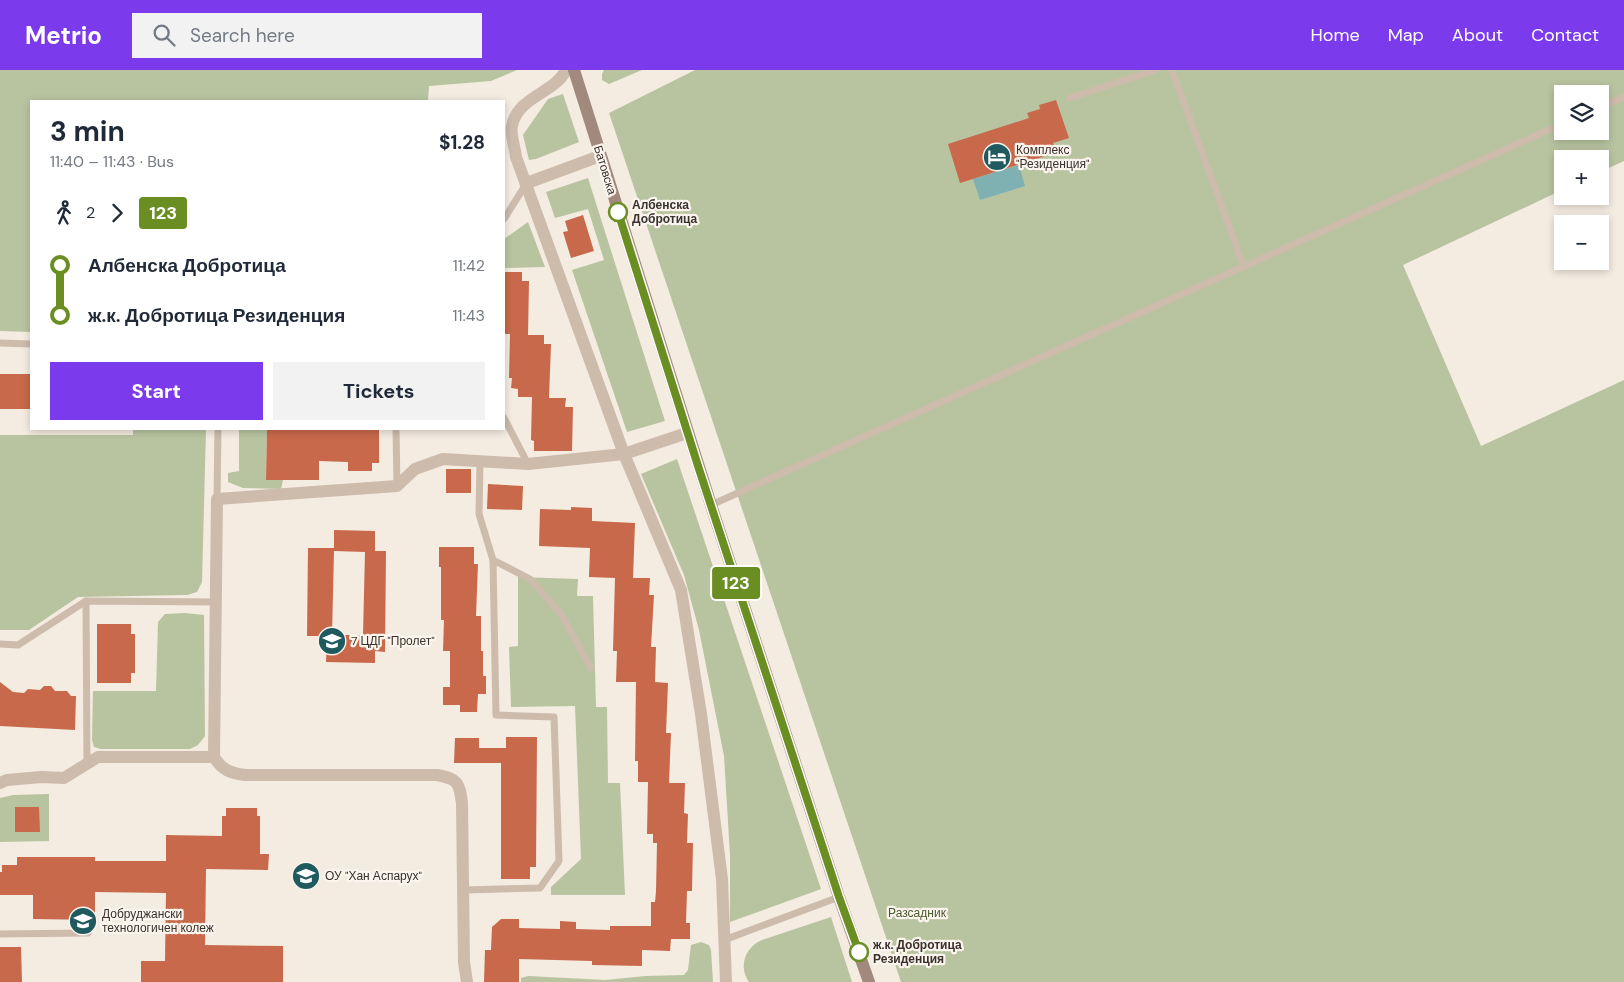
<!DOCTYPE html>
<html lang="en">
<head>
<meta charset="utf-8">
<style>
	:root { --surface:#fff; --page:#f2f2f3; --text:#1f2937; --muted:#747a83; --accent:#7c3aed }
	body { margin:0; font-family:"DM Sans",sans-serif; background:var(--page); color:var(--text); height:100vh; display:flex; flex-direction:column; font-size:19px; white-space:nowrap }
	* { box-sizing:border-box; margin:0 }
	p { font-size:16px; color:var(--muted) }
	.icon { flex:none; width:28px; height:28px; fill:none; stroke:currentColor; stroke-width:2; stroke-linecap:round; stroke-linejoin:round }
	.map { position:relative; flex:1; overflow:hidden }
	.panel { position:absolute; left:30px; top:30px; width:475px; height:330px; display:flex; flex-direction:column; background:var(--surface); border-radius:0px; box-shadow:0 2px 8px #0003 }
	.panel>* { flex:none }
	.badge { padding:0 10px; border-radius:4px; font-size:18px; line-height:32px }
	.tools { position:absolute; left:1554px; top:15px; display:grid; gap:10px }
	.tools a { display:grid; place-items:center; width:55px; height:55px; border-radius:0px; background:var(--surface); box-shadow:0 2px 8px #0003; font-size:25px }
	.map>.badge { position:absolute; translate:-50% -50%; box-shadow:0 0 0 2px #fff }
	.legs { display:flex; align-items:center; gap:8px; height:55px; padding:0 20px; font-size:16px }
	.legs p { margin-inline-start:auto }
	.head { display:flex; align-items:center; justify-content:space-between; height:85px; padding:0 20px }
	h1 { font-size:28px; font-weight:700; line-height:38px }
	.action { display:flex; gap:10px; margin-top:auto; padding:10px 20px }
	.action a { flex:1; height:58px; border-radius:0px; background:var(--accent); color:#fff; font-size:20px; font-weight:700; line-height:58px; text-align:center }
	.action a+a { background:var(--page); color:var(--text) }
	ul { padding:0 20px; list-style:none }
	li { display:flex; align-items:center; gap:18px; height:50px; font-size:19px }
	li i { display:grid; place-items:center; width:8px; height:100%; margin:0 6px; background:currentColor }
	li i::after { content:''; width:12px; height:12px; margin:-6px; border:4px solid; border-radius:50%; background:var(--surface) }
	li p { margin-inline-start:auto }
	li:first-child i { background:linear-gradient(#0000 50%,currentColor 0) }
	li:last-child i { background:linear-gradient(currentColor 50%,#0000 0) }
	header { display:flex; align-items:center; gap:30px; box-sizing:border-box; height:70px; padding:0 25px; background:var(--accent); color:#fff }
	header strong { font-size:24px }
	nav { display:flex; gap:28px; margin-inline-start:auto; font-size:18px }
	.search { width:350px; height:45px; background:var(--page); display:flex; align-items:center; gap:12px; box-sizing:border-box; padding:0 18px; border-radius:0px; color:var(--muted); font-size:19px }
	.map>svg:first-child { display:block }
	.green { fill:#b8c4a0; fill-rule:evenodd }
	.water { fill:#7fb0b2 }
	.building { fill:#c8694b; fill-rule:evenodd }
	.lines { fill:none; stroke-linecap:round; stroke-linejoin:round }
	.lane { stroke:#cdbbac; stroke-width:7 }
	.street { stroke:#cdbbac; stroke-width:12 }
	.secondary { stroke:#a18a7d; stroke-width:12 }
	.line-1-casing { stroke:#fff; stroke-width:11 }
	.line-1 { stroke:#6b8e23; stroke-width:8 }
	.stop-1-dot { fill:#fff; stroke:#6b8e23; stroke-width:2.5 }
	.labels { text-anchor:middle; dominant-baseline:central; stroke-width:4.5; stroke-linejoin:round; paint-order:stroke }
	.poi-label { font-size:12px; fill:#3b302b; stroke:#fbf5ee; text-anchor:start }
	.street-label { font-size:12px; fill:#3b302b; stroke:#fbf5ee }
	.stop-label { font-size:12px; font-weight:bold; fill:#3b302b; stroke:#fbf5ee; text-anchor:start }
	.park-label { font-size:12px; fill:#4a5a2e; stroke:#fbf5ee }
</style>
</head>
<body>
<header>
<strong>Metrio</strong>
<div class="search"><svg class="icon" aria-label="search" viewBox="0 0 24 24"><circle cx="10" cy="10" r="6"/><path d="M15 15l6 6"/></svg>Search here</div>
<nav><a>Home</a><a>Map</a><a>About</a><a>Contact</a></nav>
</header>
<div class="map">
<svg width="1624" height="912" viewBox="0 0 1624 912">
	<rect width="100%" height="100%" fill="#f4ebe1"/>
	<g class="green">
		<path d="M 0,0 L 517,0 L 491,11 L 429,16 L 428,31 L 31,31 L 31,262 L 0,261 Z"/>
		<path d="M 604,0 L 642,0 L 609,14 L 602,10 L 602,4 Z"/>
		<path d="M 695,0 L 1624,0 L 1624,91 L 1600,102 L 1600,89 L 1562,89 L 1562,120 L 1403,195 L 1481,376 L 1624,310 L 1624,912 L 901,912 L 609,43 ZM 1562,24 L 1600,24 L 1600,61 L 1562,61 Z"/>
		<path d="M 563,24 L 579,72 L 536,89 L 529,90 L 523,65 L 548,29 Z"/>
		<path d="M 588,108 L 665,351 L 627,362 L 572,200 L 604,190 L 588,139 L 555,148 L 546,122 Z"/>
		<path d="M 528,152 L 545,197 L 504,198 L 504,169 Z"/>
		<path d="M 133,359 L 206,359 L 202,512 L 197,522 L 187,525 L 78,527 L 29,560 L 0,560 L 0,365 L 133,365 Z"/>
		<path d="M 239,359 L 267,359 L 266,410 L 283,410 L 281,419 L 243,418 L 228,412 L 228,403 L 239,401 Z"/>
		<path d="M 677,389 L 821,819 L 730,852 L 730,785 L 724,686 L 699,560 L 684,505 L 641,404 Z"/>
		<path d="M 518,507 L 578,509 L 577,526 L 593,526 L 596,637 L 607,637 L 608,713 L 620,713 L 625,825 L 551,825 L 551,817 L 581,789 L 575,636 L 511,637 L 509,577 L 518,576 Z"/>
		<path d="M 185,543 L 204,545 L 205,666 L 198,675 L 190,679 L 101,679 L 94,677 L 92,670 L 93,621 L 156,621 L 158,552 L 165,544 Z"/>
		<path d="M 49,724 L 49,771 L 0,772 L 0,728 L 13,725 Z"/>
		<path d="M 831,847 L 852,912 L 749,912 C 738,897 745,877 762,870 Z"/>
		<path d="M 701,872 L 709,875 L 711,880 L 713,912 L 521,912 L 521,908 L 528,906 L 605,910 L 646,906 L 684,905 L 688,900 L 691,875 Z"/>
	</g>
	<path class="water" d="M 1019,95 L 1025,116 L 980,130 L 973,109 Z"/>
	<g class="building">
		<path d="M 1056,30 L 1069,68 L 1053,73 L 1055,83 L 960,113 L 948,74 L 1029,48 L 1027,43 L 1040,39 L 1039,35 Z"/>
		<path d="M 583,145 L 594,181 L 571,188 L 563,162 L 568,161 L 565,151 Z"/>
		<path d="M 504,202 L 522,202 L 522,211 L 529,211 L 528,265 L 544,265 L 544,274 L 551,274 L 549,328 L 566,328 L 565,337 L 573,337 L 572,381 L 534,381 L 534,371 L 531,370 L 532,327 L 518,327 L 518,319 L 511,318 L 512,308 L 509,308 L 510,264 L 504,264 Z"/>
		<rect x="0" y="304" width="31" height="35"/>
		<path d="M 267,359 L 379,359 L 379,393 L 372,393 L 372,401 L 348,401 L 348,392 L 319,391 L 319,410 L 266,410 Z"/>
		<rect x="446" y="399" width="25" height="24"/>
		<path d="M 488,414 L 523,416 L 522,440 L 487,439 Z"/>
		<path d="M 571,437 L 592,438 L 592,451 L 635,453 L 633,508 L 650,508 L 649,525 L 654,525 L 651,577 L 656,577 L 655,612 L 668,613 L 666,663 L 671,663 L 669,713 L 685,713 L 684,743 L 688,744 L 687,773 L 693,773 L 692,821 L 687,821 L 686,853 L 690,853 L 690,869 L 671,869 L 670,881 L 642,880 L 642,896 L 592,895 L 592,891 L 519,889 L 519,912 L 484,912 L 485,880 L 491,880 L 492,857 L 501,849 L 519,849 L 519,858 L 560,859 L 560,851 L 576,852 L 576,859 L 610,860 L 610,856 L 651,856 L 651,832 L 655,832 L 656,821 L 657,773 L 653,773 L 653,764 L 647,764 L 648,712 L 638,712 L 638,691 L 635,691 L 636,612 L 616,612 L 617,581 L 613,581 L 615,508 L 589,507 L 590,478 L 539,476 L 540,439 L 571,440 Z"/>
		<path d="M 334,460 L 375,461 L 375,481 L 386,481 L 385,582 L 375,581 L 375,593 L 326,592 L 327,566 L 307,566 L 308,478 L 334,478 ZM 334,481 L 365,482 L 363,565 L 332,565 Z"/>
		<path d="M 439,477 L 474,477 L 474,494 L 478,494 L 476,546 L 481,546 L 481,581 L 483,581 L 483,606 L 486,606 L 486,624 L 478,624 L 477,642 L 460,642 L 460,635 L 443,635 L 443,617 L 450,617 L 450,581 L 443,581 L 444,550 L 441,550 L 441,497 L 439,497 Z"/>
		<path d="M 97,554 L 131,554 L 131,564 L 135,564 L 135,603 L 131,603 L 131,613 L 97,613 Z"/>
		<path d="M 0,612 L 13,622 L 24,623 L 28,619 L 40,620 L 44,616 L 51,616 L 55,621 L 67,621 L 71,626 L 76,626 L 75,660 L 0,656 Z"/>
		<path d="M 506,667 L 537,667 L 536,797 L 530,797 L 530,809 L 501,809 L 501,693 L 454,693 L 455,668 L 479,668 L 479,678 L 506,678 Z"/>
		<path d="M 15,737 L 39,737 L 40,762 L 15,762 Z"/>
		<path d="M 226,738 L 257,738 L 257,746 L 260,746 L 260,784 L 269,784 L 268,800 L 206,799 L 205,875 L 283,876 L 283,912 L 141,912 L 141,891 L 165,891 L 166,823 L 95,822 L 95,850 L 33,849 L 33,825 L 0,825 L 0,802 L 2,802 L 2,795 L 17,795 L 17,787 L 95,787 L 95,791 L 166,791 L 166,765 L 222,766 L 222,746 L 226,746 Z"/>
		<path d="M 0,877 L 21,877 L 22,912 L 0,912 Z"/>
	</g>
	<g class="lines">
		<g class="lane">
			<path d="M 1172,0 L 1244,197"/>
			<path d="M 1070,28 L 1155,0"/>
			<path d="M 1600,37 L 1624,27"/>
			<path d="M 504,149 L 526,114"/>
			<path d="M 0,273 L 31,274"/>
			<path d="M 504,348 L 528,394"/>
			<path d="M 396,359 L 397,416"/>
			<path d="M 217,429 L 218,359"/>
			<path d="M 711,435 L 1562,54"/>
			<path d="M 493,490 L 530,509 L 561,544 L 591,598"/>
			<path d="M 86,531 L 87,695"/>
			<path d="M 0,574 L 18,575 L 86,531 L 216,532"/>
			<path d="M 464,820 L 540,818 L 559,791 L 554,647 L 496,645 L 493,490 L 479,444 L 480,392"/>
			<path d="M 0,864 L 88,863"/>
			<path d="M 724,870 L 839,827"/>
		</g>
		<g class="street">
			<path d="M 566,0 C 554,24 518,26 512,56 C 510,64 515,78 516,87 L 624,384 L 681,520 L 701,644 L 722,809 L 726,912"/>
			<path d="M 527,113 L 600,86"/>
			<path d="M 0,713 L 7,710 L 41,707 L 64,708 L 98,687 L 214,687"/>
			<path d="M 467,912 L 464,892 L 462,733 C 459,712 458,709 437,705 L 245,705 C 230,703 222,700 214,687 L 217,429 L 397,416 L 415,399 L 443,389 L 528,394 L 624,384 L 687,363"/>
		</g>
		<path class="secondary" d="M 574,0 L 711,435 L 839,827 L 869,912"/>
	</g>
	<g class="lines">
		<defs>
			<path id="line-1" d="M 618,142 L 699,399 L 839,827 L 859,882"/>
		</defs>
		<use href="#line-1" class="line-1-casing"/>
		<use href="#line-1" class="line-1"/>
	</g>
	<defs>
		<symbol id="hotel-disc" viewBox="-11 -11 22 22"><circle r="9.5" fill="#1f5a5e" stroke="#fbf5ee"/><path d="M-6-4.5h1.5V1H6V5H4.5V3h-9V5H-6ZM-4 0a1.8 1.8 0 1 1 3.6 0ZM.5 0V-2.5h3Q6-2.5 6 0Z" fill="#fff"/></symbol>
		<symbol id="school-disc" viewBox="-11 -11 22 22"><circle r="9.5" fill="#1f5a5e" stroke="#fbf5ee"/><path d="M0-5L7-2L0 1L-7-2ZM-4 1L0 2.5L4 1V4Q0 6-4 4Z" fill="#fff"/></symbol>
		<symbol id="university-disc" viewBox="-11 -11 22 22"><circle r="9.5" fill="#1f5a5e" stroke="#fbf5ee"/><path d="M0-5L7-2L0 1L-7-2ZM-4 1L0 2.5L4 1V4Q0 6-4 4Z" fill="#fff"/></symbol>
	</defs>
	<g fill-rule="evenodd">
		<use href="#hotel-disc" x="981" y="71" width="32" height="32"/>
		<use href="#school-disc" x="316" y="555" width="32" height="32"/>
		<use href="#school-disc" x="290" y="790" width="32" height="32"/>
		<use href="#university-disc" x="67" y="835" width="32" height="32"/>
	</g>
	<g class="stop-1-dot">
		<circle cx="618" cy="142" r="9"/>
		<circle cx="859" cy="882" r="9"/>
	</g>
	<g class="labels">
		<g class="poi-label">
			<text x="1016" y="80">Комплекс<tspan x="1016" dy="14">"Резиденция"</tspan></text>
			<text x="351" y="571">7 ЦДГ "Пролет"</text>
			<text x="325" y="806">ОУ "Хан Аспарух"</text>
			<text x="102" y="844">Добруджански<tspan x="102" dy="14">технологичен колеж</tspan></text>
		</g>
		<g class="street-label">
			<text transform="translate(605 100) rotate(73)">Батовска</text>
		</g>
		<g class="stop-label">
			<text x="632" y="135">Албенска<tspan x="632" dy="14">Добротица</tspan></text>
			<text x="873" y="875">ж.к. Добротица<tspan x="873" dy="14">Резиденция</tspan></text>
		</g>
		<g class="park-label">
			<text x="917" y="843">Разсадник</text>
		</g>
	</g>
</svg>
<div class="tools">
<a><svg class="icon" aria-label="layers" viewBox="0 0 24 24"><path d="M12 4l9 5-9 5-9-5zM3 14l9 5 9-5"/></svg></a>
<a>+</a>
<a>−</a>
</div>
<b class="badge" style="left:736px;top:513px;background:#6b8e23;color:#fff">123</b>
<section class="panel">
<div class="head"><div><h1>3 min</h1><p>11:40 – 11:43 · Bus</p></div><b>$1.28</b></div>
<div class="legs"><svg class="icon" aria-label="walk" viewBox="0 0 24 24"><circle cx="13" cy="4" r="2"/><path d="M13 8l-2 6 4 7M11 14l-3 7M7 12l3-4h3l4 4"/></svg>2<svg class="icon" aria-label="forward" viewBox="0 0 24 24"><path d="M9 5l7 7-7 7"/></svg><b class="badge" style="background:#6b8e23;color:#fff">123</b></div>
<ul>
<li><i style="color:#6b8e23"></i><b>Албенска Добротица</b><p>11:42</p></li>
<li><i style="color:#6b8e23"></i><b>ж.к. Добротица Резиденция</b><p>11:43</p></li>
</ul>
<div class="action"><a>Start</a><a>Tickets</a></div>
</section>
</div>
</body>
</html>
